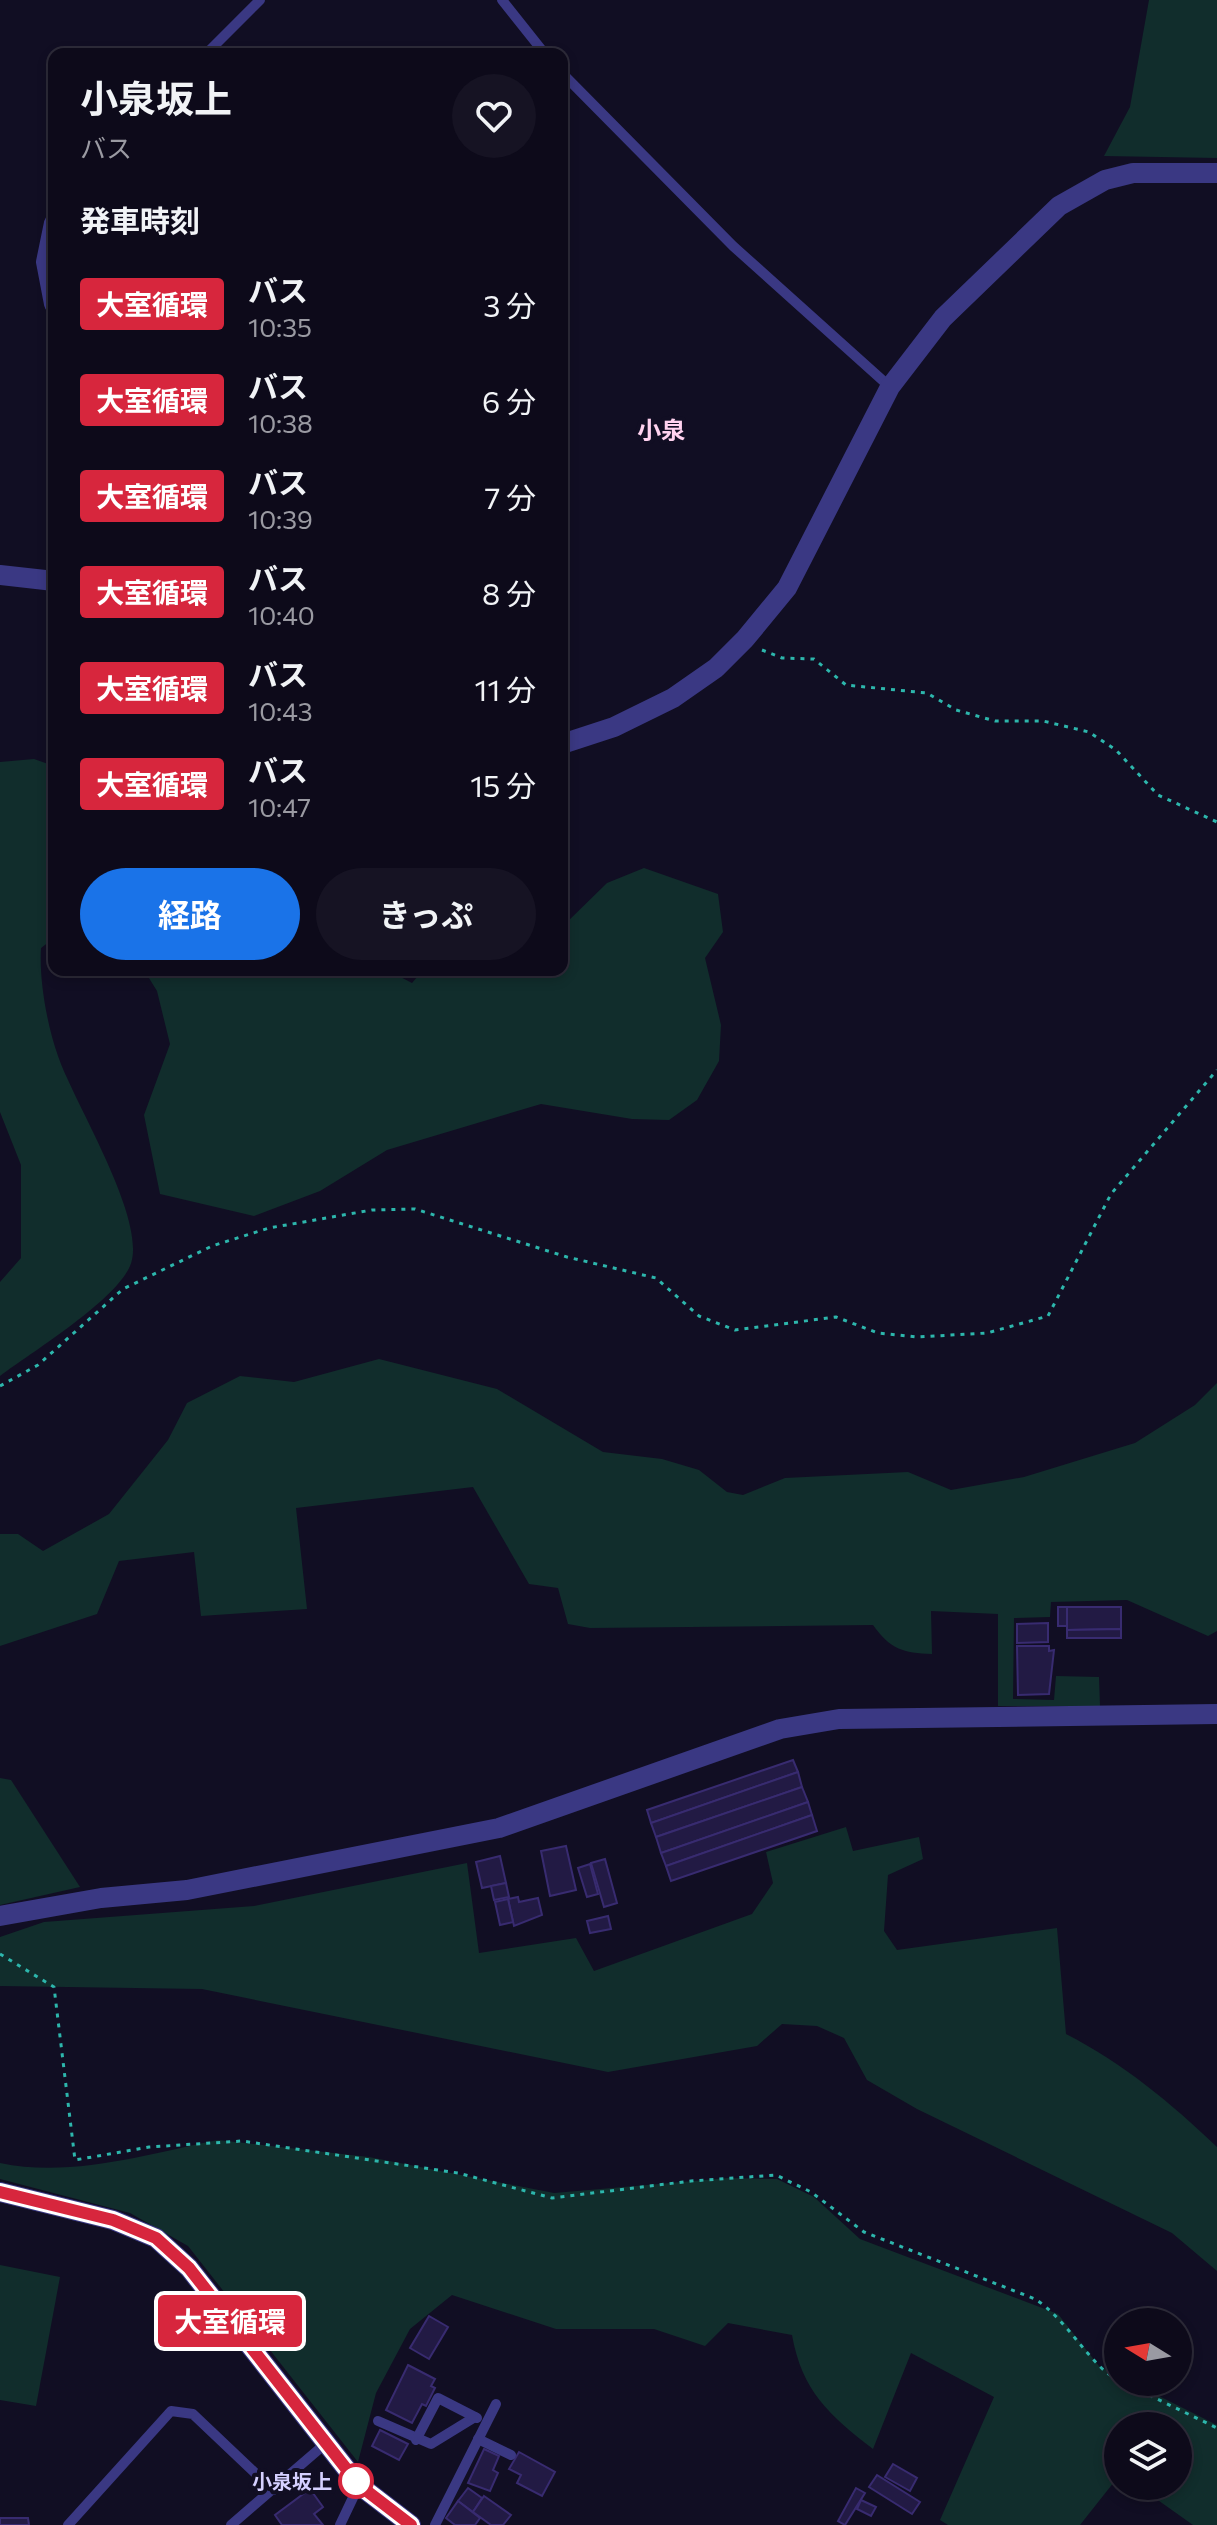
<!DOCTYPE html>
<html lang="ja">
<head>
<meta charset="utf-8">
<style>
	:root { --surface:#0d0a1a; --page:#161323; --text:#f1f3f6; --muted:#9a9aa2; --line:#2d2b39; --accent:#1a73e8 }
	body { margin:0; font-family:Commissioner,"Noto Sans JP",sans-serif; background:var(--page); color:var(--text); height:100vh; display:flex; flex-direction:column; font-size:30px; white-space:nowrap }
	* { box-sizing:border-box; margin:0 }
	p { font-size:26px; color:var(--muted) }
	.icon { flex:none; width:44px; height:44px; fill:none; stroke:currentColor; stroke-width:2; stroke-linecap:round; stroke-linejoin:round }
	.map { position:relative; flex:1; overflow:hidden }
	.sheet { position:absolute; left:48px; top:48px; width:520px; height:928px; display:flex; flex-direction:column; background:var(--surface); border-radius:16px; box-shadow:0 4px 12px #0003,0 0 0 2px var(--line) }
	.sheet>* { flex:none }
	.badge { padding:0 16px; border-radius:6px; font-size:28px; line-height:52px }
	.needle { width:52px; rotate:281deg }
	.tools { position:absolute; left:1104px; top:2308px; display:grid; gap:16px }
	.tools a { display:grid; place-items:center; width:88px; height:88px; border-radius:50%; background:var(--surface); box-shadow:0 4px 12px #0003,0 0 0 2px var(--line); font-size:40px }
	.map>.badge { position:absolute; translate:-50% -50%; box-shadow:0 0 0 4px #fff }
	h2 { padding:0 32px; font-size:30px; line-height:72px }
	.round { display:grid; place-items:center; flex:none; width:84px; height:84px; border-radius:42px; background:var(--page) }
	.headline { display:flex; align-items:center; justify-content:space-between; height:136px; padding:0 32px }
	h1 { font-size:38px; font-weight:700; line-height:60px }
	.primary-button { display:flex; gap:16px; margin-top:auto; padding:16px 32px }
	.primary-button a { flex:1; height:92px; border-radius:48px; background:var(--accent); color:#fff; font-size:32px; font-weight:700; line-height:92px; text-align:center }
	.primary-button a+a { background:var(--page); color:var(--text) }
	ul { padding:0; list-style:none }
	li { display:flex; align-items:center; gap:24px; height:96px; padding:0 32px }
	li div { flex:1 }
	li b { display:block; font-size:30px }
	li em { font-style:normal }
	li .badge { min-width:88px; font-weight:700; text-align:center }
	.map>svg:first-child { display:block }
	.green { fill:#112d2c }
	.building { fill:#221a44; stroke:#382b70; stroke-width:2 }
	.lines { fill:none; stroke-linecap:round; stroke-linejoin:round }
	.path { stroke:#2db6ac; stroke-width:3; stroke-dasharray:4 6; stroke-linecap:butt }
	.service { stroke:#3a3883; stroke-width:10 }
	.minor { stroke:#3a3883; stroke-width:20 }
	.tertiary { stroke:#3a3883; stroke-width:20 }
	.line-casing { stroke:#fff; stroke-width:18 }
	.line { stroke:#d7263d; stroke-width:12 }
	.stop-dot { fill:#fff; stroke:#d7263d; stroke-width:4 }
	.labels { text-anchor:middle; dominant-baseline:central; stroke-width:8; stroke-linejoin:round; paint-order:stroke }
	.stop-label { font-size:20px; font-weight:bold; fill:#d5d0ff; stroke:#110e23; text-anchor:end }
	.quarter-label { font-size:24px; font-weight:bold; fill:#ffd2ef; stroke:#110e23 }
</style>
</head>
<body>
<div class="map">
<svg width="1217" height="2525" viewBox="0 0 1217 2525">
	<rect width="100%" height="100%" fill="#110e23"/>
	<g class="green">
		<path d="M 1149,0 L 1217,0 L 1217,158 L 1104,156 L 1130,107 Z"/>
		<path d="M 34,759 L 54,766 L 54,938 L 41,948 C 39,980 47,1025 58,1056 C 74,1103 149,1222 130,1266 C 115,1301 32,1352 0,1376 L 0,1282 L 21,1258 L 21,1165 L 0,1112 L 0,762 Z"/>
		<path d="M 644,868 L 718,894 L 723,932 L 705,958 L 721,1025 L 719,1061 L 697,1100 L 669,1120 L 632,1119 L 541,1104 L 387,1150 L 320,1191 L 254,1216 L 160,1194 L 144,1115 L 170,1044 L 157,991 L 144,970 L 387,970 L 412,983 L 423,970 L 562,970 L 562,927 L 607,883 Z"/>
		<path d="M 379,1359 L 497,1389 L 603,1452 L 662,1459 L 699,1470 L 727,1492 L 743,1495 L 785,1478 L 908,1472 L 951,1490 L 1024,1477 L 1135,1443 L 1195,1405 L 1217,1383 L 1217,1631 L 1208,1636 L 1127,1600 L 1051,1602 L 1050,1617 L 1014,1618 L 1013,1699 L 1054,1700 L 1056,1676 L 1099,1677 L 1100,1706 L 998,1706 L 998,1614 L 931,1611 L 932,1654 C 903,1653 890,1649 873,1625 L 590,1628 L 568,1624 L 558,1588 L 529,1584 L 473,1487 L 296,1508 L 307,1609 L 201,1616 L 194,1552 L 119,1561 L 97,1614 L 0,1646 L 0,1534 L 18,1534 L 43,1551 L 109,1514 L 168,1440 L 187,1403 L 240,1376 L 294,1382 Z"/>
		<path d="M 0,1778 L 11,1780 L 80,1887 L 0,1905 Z"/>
		<path d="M 846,1827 L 853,1851 L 919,1837 L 923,1859 L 888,1875 L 884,1931 L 897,1950 L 1057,1928 L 1066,2034 C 1123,2063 1171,2103 1217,2147 L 1217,2271 L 1172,2233 L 917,2109 L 867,2080 L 844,2038 L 817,2026 L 782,2024 L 757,2046 L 608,2072 L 202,1989 L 0,1986 L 0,1937 L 44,1922 L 254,1906 L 467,1863 L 479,1953 L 576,1938 L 594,1971 L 752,1914 L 773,1883 L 766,1852 Z"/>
		<path d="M 218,2140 L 369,2157 L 554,2193 L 728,2178 L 777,2179 L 814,2197 L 860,2239 L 1058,2314 L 1099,2366 L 1118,2376 L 1118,2382 L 1131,2382 L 1217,2425 L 1217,2525 L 1193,2525 L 1138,2486 L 1178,2486 L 1178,2426 L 1118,2426 L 1118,2477 L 1080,2525 L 948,2525 L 940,2520 L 994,2397 L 911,2353 L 873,2449 C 829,2415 802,2391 792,2335 L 728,2323 L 705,2346 L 654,2329 L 556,2329 L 452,2295 L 410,2329 L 376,2393 L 358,2462 L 188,2246 L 130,2213 L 0,2179 L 0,2163 C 71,2178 148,2154 218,2140 Z"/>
		<path d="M 0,2265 L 60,2277 L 36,2406 L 0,2400 Z"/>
	</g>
	<g class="building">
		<rect x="1058" y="1607" width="9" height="19"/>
		<path d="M 1067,1607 L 1121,1607 L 1121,1629 L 1067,1630 Z"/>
		<path d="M 1048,1623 L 1048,1642 L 1017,1643 L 1017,1624 Z"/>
		<path d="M 1121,1629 L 1121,1638 L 1067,1638 L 1067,1630 Z"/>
		<path d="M 1017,1646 L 1049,1646 L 1049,1651 L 1054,1650 L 1049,1694 L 1018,1695 Z"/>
		<path d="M 793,1760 L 798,1772 L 651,1823 L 647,1810 Z"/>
		<path d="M 798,1772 L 802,1787 L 656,1837 L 651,1823 Z"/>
		<path d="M 802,1787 L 808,1802 L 661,1853 L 656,1837 Z"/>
		<path d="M 808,1802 L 812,1815 L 666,1866 L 661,1853 Z"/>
		<path d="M 812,1815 L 817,1831 L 671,1881 L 666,1866 Z"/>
		<path d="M 566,1846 L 576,1890 L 550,1896 L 541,1851 Z"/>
		<path d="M 500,1856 L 506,1883 L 482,1888 L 476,1862 Z"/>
		<path d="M 605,1859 L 617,1903 L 604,1907 L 591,1863 Z"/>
		<path d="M 590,1864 L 598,1894 L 587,1897 L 578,1868 Z"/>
		<path d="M 506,1883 L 509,1897 L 494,1900 L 491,1886 Z"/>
		<path d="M 518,1897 L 519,1902 L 538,1898 L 542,1915 L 514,1926 L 508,1899 Z"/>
		<path d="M 508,1899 L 513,1922 L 500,1925 L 495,1902 Z"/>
		<path d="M 608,1916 L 611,1929 L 590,1933 L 587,1921 Z"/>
		<path d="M 429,2316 L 448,2327 L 429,2359 L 410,2348 Z"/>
		<path d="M 408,2365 L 435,2379 L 431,2386 L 435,2388 L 426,2406 L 422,2404 L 412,2423 L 386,2410 Z"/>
		<path d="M 380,2430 L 408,2444 L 399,2460 L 372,2446 Z"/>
		<path d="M 484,2449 L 499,2456 L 493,2470 L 498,2473 L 490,2491 L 468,2483 Z"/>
		<path d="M 519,2452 L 555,2472 L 542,2496 L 517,2483 L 521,2475 L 509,2469 Z"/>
		<path d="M 893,2464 L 917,2478 L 910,2491 L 885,2477 Z"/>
		<path d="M 877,2475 L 920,2502 L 912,2514 L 869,2487 Z"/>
		<path d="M 468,2488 L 482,2498 L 473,2512 L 458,2501 Z"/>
		<path d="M 856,2488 L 865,2493 L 845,2525 L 838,2521 Z"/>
		<path d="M 310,2489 L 323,2507 L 314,2514 L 323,2525 L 282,2525 L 275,2515 Z"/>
		<path d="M 484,2496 L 511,2515 L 503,2525 L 491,2525 L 473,2512 Z"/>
		<path d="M 861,2500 L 876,2507 L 871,2516 L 857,2509 Z"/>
		<path d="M 458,2501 L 480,2518 L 475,2525 L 455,2525 L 446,2518 Z"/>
		<path d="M 0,2518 L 28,2518 L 29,2525 L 0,2525 Z"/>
	</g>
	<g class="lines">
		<g class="path">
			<path d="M 762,650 L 782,658 L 814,659 L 846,685 L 927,693 L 956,710 L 995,721 L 1043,721 L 1089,732 L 1116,750 L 1158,795 L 1217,822"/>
			<path d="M 0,1386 L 38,1365 L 123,1289 L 212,1246 L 269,1228 L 372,1210 L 415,1209 L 567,1257 L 656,1278 L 699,1316 L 735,1330 L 836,1317 L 878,1333 L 917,1337 L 987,1333 L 1048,1316 L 1111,1194 L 1217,1070"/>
			<path d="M 0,1954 L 54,1987 L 75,2160 L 149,2147 L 242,2141 L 458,2173 L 552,2198 L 691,2181 L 776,2175 L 811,2192 L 864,2232 L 1035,2299 C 1067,2319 1091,2367 1118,2380"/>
			<path d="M 1122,2382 L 1217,2428"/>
		</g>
		<g class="service">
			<path d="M 502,0 L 545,54"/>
			<path d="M 206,54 L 260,0"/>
			<path d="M 562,73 L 733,246 L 890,387"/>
			<path d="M 378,2421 L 431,2444 L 475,2417"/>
			<path d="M 478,2439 L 511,2455"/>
			<path d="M 416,2440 L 438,2398 L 477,2418"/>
			<path d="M 68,2525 L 171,2411 L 193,2414 L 273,2490"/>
			<path d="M 231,2525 L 325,2444"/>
			<path d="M 340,2525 L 359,2485"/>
			<path d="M 435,2525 L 496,2404"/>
		</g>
		<path class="minor" d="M 54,223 L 46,262 L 54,304"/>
		<g class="tertiary">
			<path d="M 0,575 L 54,581"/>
			<path d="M 562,744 L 614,727 L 673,698 L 716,668 L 745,639 L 787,588 L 890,387 L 943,318 L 1059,206 L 1105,180 L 1133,173 L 1217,173"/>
			<path d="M 0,1916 L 101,1898 L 187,1890 L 499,1828 L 780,1729 L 839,1719 L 1217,1714"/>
			<path d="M 0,2192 L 113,2220 L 156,2238 L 189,2268 L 359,2485 L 411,2525"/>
		</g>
	</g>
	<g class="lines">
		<defs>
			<path id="line" d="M 0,2192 L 113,2220 L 156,2238 L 189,2268 L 359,2485 L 411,2525"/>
		</defs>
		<use href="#line" class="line-casing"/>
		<use href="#line" class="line"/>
	</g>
	<circle class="stop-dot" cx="356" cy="2481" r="16"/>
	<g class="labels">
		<g class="stop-label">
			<text x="332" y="2481">小泉坂上</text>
		</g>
		<g class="quarter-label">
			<text x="661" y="429">小泉</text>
		</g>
	</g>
</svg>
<div class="tools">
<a><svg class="needle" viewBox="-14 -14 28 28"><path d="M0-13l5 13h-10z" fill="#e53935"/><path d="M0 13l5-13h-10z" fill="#9a9aa2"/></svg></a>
<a><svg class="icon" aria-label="layers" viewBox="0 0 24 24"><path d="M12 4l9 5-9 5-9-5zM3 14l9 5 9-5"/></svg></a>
</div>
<b class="badge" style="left:230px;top:2321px;background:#d7263d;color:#fff">大室循環</b>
<section class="sheet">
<div class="headline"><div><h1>小泉坂上</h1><p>バス</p></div><a class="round"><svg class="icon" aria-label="heart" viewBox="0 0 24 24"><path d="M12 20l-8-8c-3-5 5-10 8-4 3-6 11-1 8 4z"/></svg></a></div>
<h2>発車時刻</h2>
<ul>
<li><span class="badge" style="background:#d7263d;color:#fff">大室循環</span><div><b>バス</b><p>10:35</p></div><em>3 分</em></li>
<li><span class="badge" style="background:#d7263d;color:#fff">大室循環</span><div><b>バス</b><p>10:38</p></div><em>6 分</em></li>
<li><span class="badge" style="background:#d7263d;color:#fff">大室循環</span><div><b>バス</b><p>10:39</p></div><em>7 分</em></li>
<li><span class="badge" style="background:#d7263d;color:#fff">大室循環</span><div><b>バス</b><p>10:40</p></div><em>8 分</em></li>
<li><span class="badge" style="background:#d7263d;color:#fff">大室循環</span><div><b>バス</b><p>10:43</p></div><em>11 分</em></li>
<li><span class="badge" style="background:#d7263d;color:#fff">大室循環</span><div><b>バス</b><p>10:47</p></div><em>15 分</em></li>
</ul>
<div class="primary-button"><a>経路</a><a>きっぷ</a></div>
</section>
</div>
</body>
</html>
